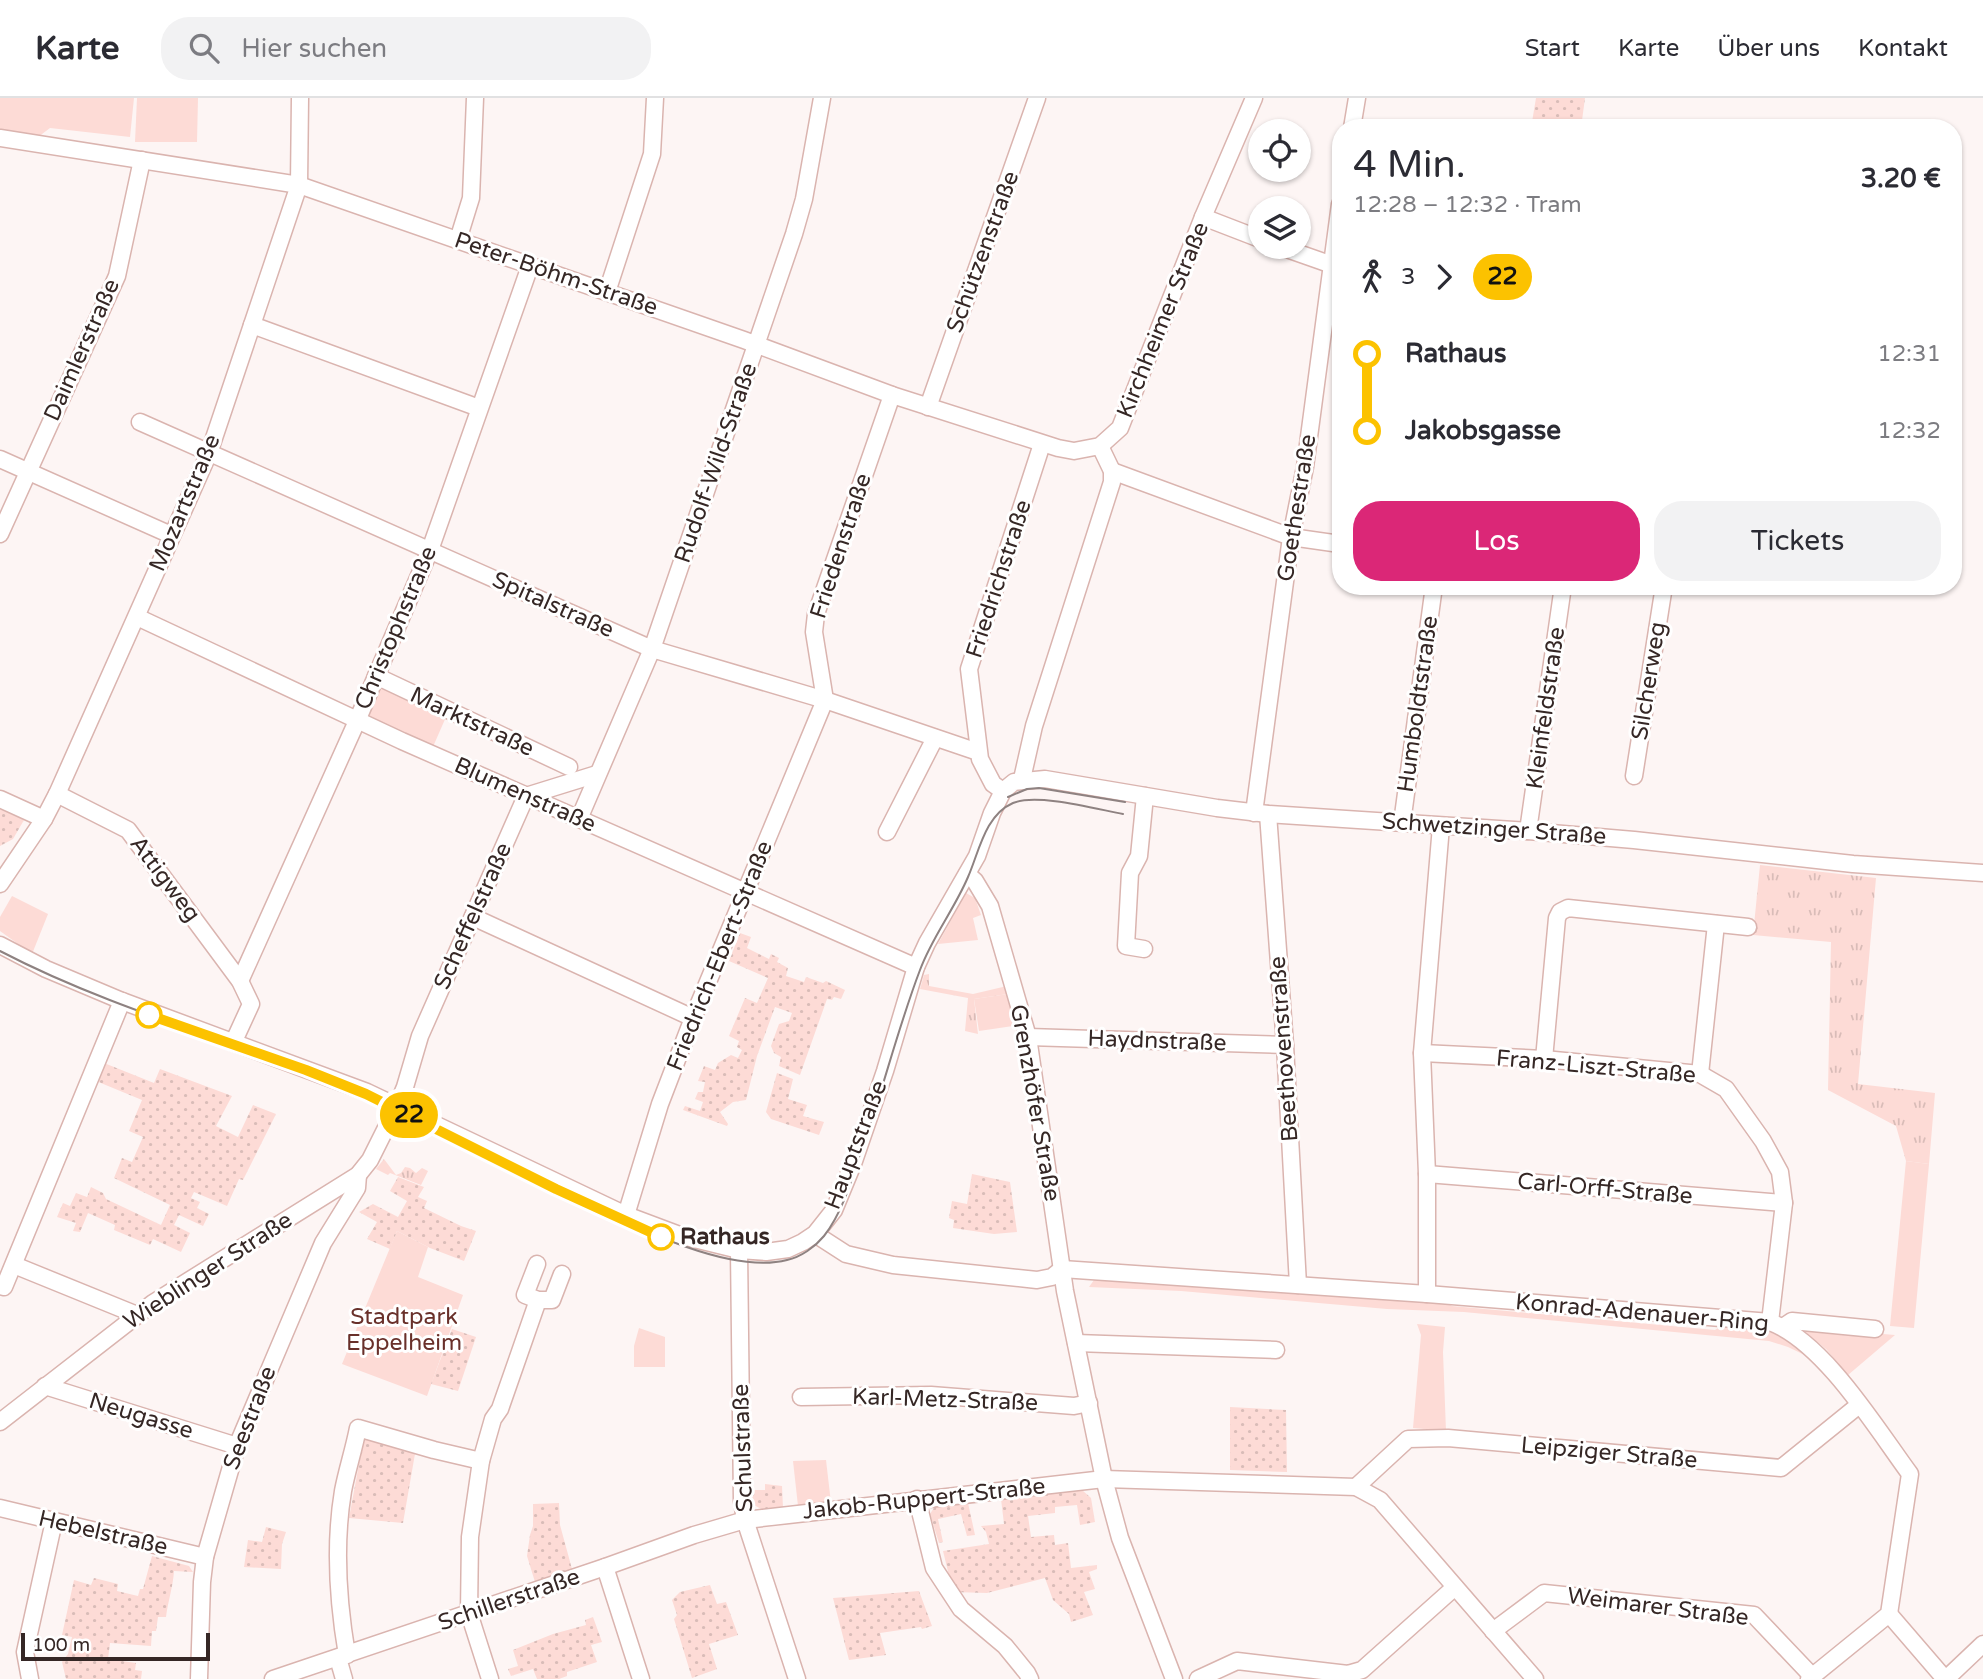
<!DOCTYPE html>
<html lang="de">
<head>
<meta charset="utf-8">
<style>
	:root { --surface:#fff; --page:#f2f2f3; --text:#2b2b33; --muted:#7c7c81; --line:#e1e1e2; --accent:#db2777 }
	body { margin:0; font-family:"Varela Round",sans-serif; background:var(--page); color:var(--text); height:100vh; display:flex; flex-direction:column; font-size:26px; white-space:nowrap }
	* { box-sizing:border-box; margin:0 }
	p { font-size:23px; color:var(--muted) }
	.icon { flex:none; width:38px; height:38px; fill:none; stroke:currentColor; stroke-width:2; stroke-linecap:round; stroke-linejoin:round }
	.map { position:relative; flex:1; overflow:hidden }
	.details { position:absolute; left:1332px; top:21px; width:630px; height:476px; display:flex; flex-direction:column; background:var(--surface); border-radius:28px; box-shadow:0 2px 5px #0004 }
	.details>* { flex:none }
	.badge { padding:0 14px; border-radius:23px; font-size:24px; line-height:46px }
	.fabs { position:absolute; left:1248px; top:21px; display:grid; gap:14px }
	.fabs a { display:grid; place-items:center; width:63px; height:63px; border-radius:50%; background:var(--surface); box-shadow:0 2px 5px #0004; font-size:35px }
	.scale { position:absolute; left:21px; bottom:18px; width:189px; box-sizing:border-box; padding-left:7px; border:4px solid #352725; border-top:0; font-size:19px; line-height:24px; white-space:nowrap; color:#352725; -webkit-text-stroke:5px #fff; paint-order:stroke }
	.map>.badge { position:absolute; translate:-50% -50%; box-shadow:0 0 0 4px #fff }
	.legs { display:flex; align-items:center; gap:10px; height:77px; padding:0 21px; font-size:23px }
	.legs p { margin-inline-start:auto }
	.headline { display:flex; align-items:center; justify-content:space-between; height:119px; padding:0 21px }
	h1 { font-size:38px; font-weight:600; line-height:52px }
	.primary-button { display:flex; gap:14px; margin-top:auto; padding:14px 21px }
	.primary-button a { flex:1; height:80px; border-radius:28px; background:var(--accent); color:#fff; font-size:28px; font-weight:600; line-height:80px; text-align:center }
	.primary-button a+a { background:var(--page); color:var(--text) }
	ul { padding:0 21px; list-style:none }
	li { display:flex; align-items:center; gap:24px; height:77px; font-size:26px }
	li i { display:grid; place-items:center; width:10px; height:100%; margin:0 9px; background:currentColor }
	li i::after { content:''; width:18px; height:18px; margin:-9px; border:5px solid; border-radius:50%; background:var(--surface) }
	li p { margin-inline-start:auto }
	li:first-child i { background:linear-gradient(#0000 50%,currentColor 0) }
	li:last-child i { background:linear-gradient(currentColor 50%,#0000 0) }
	header { display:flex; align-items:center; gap:42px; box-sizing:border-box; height:98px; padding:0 35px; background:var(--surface); border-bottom:2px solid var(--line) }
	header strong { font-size:33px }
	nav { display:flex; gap:38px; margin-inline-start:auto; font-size:24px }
	.search { width:490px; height:63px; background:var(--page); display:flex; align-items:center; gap:18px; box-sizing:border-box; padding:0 24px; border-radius:28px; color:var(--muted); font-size:26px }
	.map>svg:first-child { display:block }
	.grass { fill:url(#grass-tufts) }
	.park { fill:#fddbd6 }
	.garden { fill:url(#garden-dots) }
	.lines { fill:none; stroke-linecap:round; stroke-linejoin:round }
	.minor-casing { stroke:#dab4af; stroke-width:19 }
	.minor { stroke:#fff; stroke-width:16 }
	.tram { stroke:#8e8281; stroke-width:2 }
	.line-1-casing { stroke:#fff; stroke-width:16 }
	.line-1 { stroke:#fcc200; stroke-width:10 }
	.stop-1-dot { fill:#fff; stroke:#fcc200; stroke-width:3.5 }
	.labels { text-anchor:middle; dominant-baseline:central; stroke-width:6; stroke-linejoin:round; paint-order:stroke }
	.street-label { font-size:23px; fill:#352725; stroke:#fff }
	.stop-label { font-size:23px; font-weight:bold; fill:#352725; stroke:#fff; text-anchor:start }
	.park-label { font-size:23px; fill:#69302a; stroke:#fff }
</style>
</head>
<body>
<header>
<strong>Karte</strong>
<div class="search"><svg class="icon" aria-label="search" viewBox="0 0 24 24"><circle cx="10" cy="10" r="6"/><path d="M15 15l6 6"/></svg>Hier suchen</div>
<nav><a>Start</a><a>Karte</a><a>Über uns</a><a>Kontakt</a></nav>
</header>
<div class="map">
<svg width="1983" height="1581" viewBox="0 0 1983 1581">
	<defs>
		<pattern id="grass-tufts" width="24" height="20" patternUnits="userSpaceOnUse" patternTransform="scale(1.75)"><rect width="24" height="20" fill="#fddbd6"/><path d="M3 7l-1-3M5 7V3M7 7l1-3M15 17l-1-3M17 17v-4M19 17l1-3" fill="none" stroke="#d9bcb8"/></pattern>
		<pattern id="garden-dots" width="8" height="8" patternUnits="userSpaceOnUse" patternTransform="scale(1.75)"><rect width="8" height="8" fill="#fddbd6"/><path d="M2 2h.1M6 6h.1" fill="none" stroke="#d9bcb8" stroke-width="1.8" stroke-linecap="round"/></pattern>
	</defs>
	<rect width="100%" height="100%" fill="#fdf5f4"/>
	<g class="grass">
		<path d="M 1760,767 L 1876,780 L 1858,986 L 1935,995 L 1929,1066 L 1906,1063 L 1896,1028 L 1828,992 L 1831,844 L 1753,837 Z"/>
		<path d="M 929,876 L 929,888 L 973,896 L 1007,888 L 1008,896 L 974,901 L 978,936 L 965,933 L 968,900 L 920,891 L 924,877 Z"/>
		<path d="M 384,1061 L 396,1077 L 401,1075 L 405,1069 L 410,1070 L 416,1075 L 422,1070 L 428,1073 L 421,1087 L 390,1075 L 388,1077 L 376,1071 Z"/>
	</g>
	<g class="park">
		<path d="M 0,0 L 134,0 L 130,39 L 50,30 L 38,39 L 0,34 Z"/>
		<path d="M 137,0 L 198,0 L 197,44 L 135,44 Z"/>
		<path d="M 379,589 L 446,619 L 432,651 L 365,621 Z"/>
		<path d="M 966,795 L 975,800 L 981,817 L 973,820 L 978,842 L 938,846 Z"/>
		<path d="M 12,798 L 48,816 L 32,856 L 0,833 L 0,819 Z"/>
		<path d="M 1008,896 L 1013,928 L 979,933 L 974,901 Z"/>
		<path d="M 1906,1063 L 1929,1066 L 1914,1230 L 1890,1228 Z"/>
		<path d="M 397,1133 L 428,1149 L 418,1179 L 463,1197 L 427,1298 L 342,1266 Z"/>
		<path d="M 1094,1182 L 1251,1188 L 1446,1204 L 1452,1208 L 1715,1232 L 1721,1228 L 1769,1234 L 1786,1240 L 1815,1262 L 1788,1249 L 1769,1243 L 1464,1214 L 1387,1211 L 1181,1193 L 1089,1189 Z"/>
		<path d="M 1417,1226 L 1445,1229 L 1443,1254 L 1446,1333 L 1413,1330 L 1421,1237 Z"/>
		<path d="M 1799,1229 L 1895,1237 L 1848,1277 L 1826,1251 Z"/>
		<path d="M 639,1230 L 665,1239 L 665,1269 L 634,1269 L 634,1248 Z"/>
		<path d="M 826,1362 L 831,1405 L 798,1408 L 793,1363 Z"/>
	</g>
	<g class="garden">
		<path d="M 1536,0 L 1585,0 L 1581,30 L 1531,30 Z"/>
		<path d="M 0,711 L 24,722 L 13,741 L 0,748 Z"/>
		<path d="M 740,835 L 751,839 L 747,850 L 769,861 L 771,856 L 779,860 L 777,864 L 788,870 L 786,878 L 804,884 L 806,879 L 823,885 L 826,883 L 845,892 L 841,901 L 834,899 L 832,902 L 827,901 L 800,977 L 779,968 L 781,959 L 774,955 L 771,948 L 779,926 L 789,923 L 792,915 L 775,909 L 757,958 L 746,1002 L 733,1004 L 720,1014 L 728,1026 L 727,1028 L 683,1012 L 685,1008 L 700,1013 L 703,1004 L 695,1001 L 698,994 L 703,994 L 705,984 L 698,983 L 704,968 L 715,972 L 718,965 L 731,957 L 738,960 L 742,952 L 737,949 L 739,943 L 729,938 L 745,900 L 757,905 L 768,880 L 729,863 Z"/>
		<path d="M 104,965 L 154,985 L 160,971 L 232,998 L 216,1028 L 238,1039 L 253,1007 L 276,1016 L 243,1082 L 239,1081 L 227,1108 L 194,1094 L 191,1100 L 200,1104 L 197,1110 L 209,1116 L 203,1128 L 179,1117 L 174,1127 L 190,1135 L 181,1154 L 153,1141 L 150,1147 L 114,1132 L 115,1127 L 88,1115 L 80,1134 L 73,1133 L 76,1125 L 57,1119 L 63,1105 L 70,1108 L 76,1095 L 87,1099 L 91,1089 L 103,1095 L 106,1101 L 161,1127 L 170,1107 L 114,1080 L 122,1060 L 132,1064 L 143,1039 L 129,1033 L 142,1002 L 96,983 Z"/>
		<path d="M 777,975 L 793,981 L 788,1001 L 807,1007 L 803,1018 L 824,1024 L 819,1037 L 771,1021 L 766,1014 Z"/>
		<path d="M 972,1076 L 1010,1084 L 1017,1134 L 994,1136 L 953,1130 L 954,1122 L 949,1120 L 952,1103 L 967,1106 Z"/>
		<path d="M 398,1079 L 424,1089 L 418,1099 L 427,1103 L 424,1110 L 461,1128 L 476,1133 L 464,1163 L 430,1150 L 397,1133 L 390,1151 L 367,1141 L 377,1124 L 359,1114 L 373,1106 L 398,1119 L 407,1103 L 390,1093 Z"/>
		<path d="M 452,1231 L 476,1239 L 458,1293 L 431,1286 Z"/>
		<path d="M 1230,1309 L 1286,1312 L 1287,1374 L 1230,1372 Z"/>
		<path d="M 364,1339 L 416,1350 L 403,1425 L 349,1420 Z"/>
		<path d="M 765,1386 L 782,1388 L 783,1410 L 763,1412 L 754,1407 L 751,1392 L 765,1392 Z"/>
		<path d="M 1082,1392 L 1091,1400 L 1095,1424 L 1080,1427 L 1077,1407 L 1055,1409 L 1055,1415 L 1028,1418 L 1031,1439 L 1054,1437 L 1055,1447 L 1068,1445 L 1071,1470 L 1097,1467 L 1097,1471 L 1089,1474 L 1095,1491 L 1084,1494 L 1093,1517 L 1071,1524 L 1069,1516 L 1053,1502 L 1045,1480 L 987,1495 L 953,1494 L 943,1453 L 989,1446 L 986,1434 L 981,1428 L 1004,1426 L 1001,1401 Z"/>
		<path d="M 559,1405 L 560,1427 L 572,1471 L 535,1484 L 527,1458 L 530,1437 L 533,1428 L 533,1406 Z"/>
		<path d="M 968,1405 L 975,1437 L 967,1438 L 961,1416 L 938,1421 L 943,1444 L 939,1445 L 930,1416 L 935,1408 Z"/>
		<path d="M 266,1429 L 286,1434 L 282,1446 L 281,1471 L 244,1469 L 248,1442 L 262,1444 Z"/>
		<path d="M 152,1458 L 189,1468 L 193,1474 L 174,1473 C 173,1489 168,1503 166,1519 L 158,1519 L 156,1533 L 152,1533 L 151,1548 L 110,1545 L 108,1561 L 136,1565 L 135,1572 L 142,1573 L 141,1581 L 66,1581 L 62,1564 L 68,1556 L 72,1539 L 62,1537 L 74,1482 L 91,1487 L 94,1480 L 118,1486 L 117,1493 L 138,1498 L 140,1491 L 143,1491 Z"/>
		<path d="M 710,1487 L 717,1506 L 726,1504 L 738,1537 L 709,1546 L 717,1571 L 692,1580 L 674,1521 L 677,1517 L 672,1502 L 680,1494 Z"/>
		<path d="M 919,1493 L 932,1528 L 922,1531 L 921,1529 L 880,1535 L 886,1557 L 849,1562 L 833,1500 Z"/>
		<path d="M 593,1519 L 602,1544 L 591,1547 L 597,1564 L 567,1574 L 567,1578 L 559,1581 L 537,1581 L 533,1571 L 511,1578 L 508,1571 L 518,1568 L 513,1552 L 553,1536 L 586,1527 L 585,1522 Z"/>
	</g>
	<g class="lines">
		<defs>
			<g id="minor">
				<path d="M 1352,30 L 1357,0"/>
				<path d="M 0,40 L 299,87 L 744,242 L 892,297 L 1058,350 L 1074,353 L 1100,348 L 1120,330 L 1203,119 L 1254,0"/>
				<path d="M 1203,119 L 1260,141"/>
				<path d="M 458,142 L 471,100 L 475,0"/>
				<path d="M 1281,149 L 1338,169"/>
				<path d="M 607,194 L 652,56 L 655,0"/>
				<path d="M 252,227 L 479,310"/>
				<path d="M 928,309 L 1037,0"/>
				<path d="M 140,324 L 652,551 L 825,602 L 978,654"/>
				<path d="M 0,361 L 171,437"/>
				<path d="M 1112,373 L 1291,439 L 1340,446"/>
				<path d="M 0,436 L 117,178 L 142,62"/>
				<path d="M 137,519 L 402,643 L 916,869"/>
				<path d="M 376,578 L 569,669"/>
				<path d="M 825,602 L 814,534 L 816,516 L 892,297"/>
				<path d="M 1634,678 L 1664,488"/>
				<path d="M 1022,681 L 1034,628 L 1112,384 L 1112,373 L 1100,348"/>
				<path d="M 1003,693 L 993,686 L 980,661 L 969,571 L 1042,346"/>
				<path d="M 57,696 L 128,732 L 240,883 L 251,906 L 234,943"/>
				<path d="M 0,701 L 44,721"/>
				<path d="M 1254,715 L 1291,439 L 1305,369 L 1340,106"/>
				<path d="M 1268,716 L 1285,947 L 1298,1187"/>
				<path d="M 579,721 L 652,551 L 794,136 L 804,101 L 822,0"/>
				<path d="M 1402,725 L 1434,488"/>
				<path d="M 1528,733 L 1563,488"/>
				<path d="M 887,734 L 935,640"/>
				<path d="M 967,776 L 975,783 L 990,808 L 1028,939 L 1065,1193 L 1104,1381 L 1120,1440 L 1174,1581"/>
				<path d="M 0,786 L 44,721 L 57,696 L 209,355 L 299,87 L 300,0"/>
				<path d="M 473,819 L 693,920"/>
				<path d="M 0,847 L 46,871 L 122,903 L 367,994 L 626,1117 L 682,1138 L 739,1152 L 766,1154 L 788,1151 L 803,1144 L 815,1136 L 834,1112 L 853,1066 L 885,973 L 916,869 L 927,845 L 977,758 L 992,715 L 1003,693 L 1014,684 L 1045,681 L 1217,710 L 1268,716 L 1528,733 L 1634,742 L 1853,766 L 1983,775"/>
				<path d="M 1144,851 L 1126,848 L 1130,775 L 1139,758 L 1145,698"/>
				<path d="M 240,883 L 357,623 L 430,452 L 530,168"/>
				<path d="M 1028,939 L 1285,947"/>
				<path d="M 1422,955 L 1544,961 L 1700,976 L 1726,991 L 1763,1043 L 1780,1074 L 1784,1105 L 1770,1224"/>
				<path d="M 1544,961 L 1557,820 L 1560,814 L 1568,810 L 1748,829"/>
				<path d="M 1700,976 L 1716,826"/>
				<path d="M 1427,1076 L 1784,1105"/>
				<path d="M 626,1117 L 660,1006 L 693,920 L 825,602"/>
				<path d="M 815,1136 L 846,1156 L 893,1167 L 1037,1182 L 1052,1179 L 1062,1171"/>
				<path d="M 739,1152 L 742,1403 L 745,1422 L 797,1581"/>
				<path d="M 537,1166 L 525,1197 L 538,1202 L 552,1202 L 562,1176"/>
				<path d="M 14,1167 L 137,1217"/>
				<path d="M 1062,1171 L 1427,1196 L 1770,1224 C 1824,1244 1876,1330 1910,1376 L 1889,1516 L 1809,1581"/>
				<path d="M 0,1188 L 4,1189 L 122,903"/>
				<path d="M 1427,1196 L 1427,1076 L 1422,955 L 1441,728"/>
				<path d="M 1783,1229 L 1792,1223 L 1875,1231"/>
				<path d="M 1076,1245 L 1276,1252"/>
				<path d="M 45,1288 L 237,1348"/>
				<path d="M 801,1299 L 931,1297 L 1074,1308 L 1089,1305"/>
				<path d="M 0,1324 L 153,1205 L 358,1077 L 370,1062 L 397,1008 L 405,989 L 420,938 L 526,698 L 597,676"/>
				<path d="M 1356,1389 L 1408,1341 L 1448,1340 L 1781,1370 L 1859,1307"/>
				<path d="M 917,1401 L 934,1470 L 961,1511 L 1005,1548 L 1027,1575 L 1030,1581"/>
				<path d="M 0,1410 L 205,1459"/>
				<path d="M 605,1469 L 641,1581"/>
				<path d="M 1889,1516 L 1945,1581"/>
				<path d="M 1493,1533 L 1544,1495 L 1754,1517 L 1812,1578"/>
				<path d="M 347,1557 C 338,1504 334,1447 343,1393 C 347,1372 354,1351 358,1330 L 434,1352 L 481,1363"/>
				<path d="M 338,1560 L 344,1581"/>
				<path d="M 30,1581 L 25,1554 L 54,1423"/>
				<path d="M 199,1581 L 202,1484 L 205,1459 L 237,1348 L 323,1145 L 357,1090 L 358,1077"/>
				<path d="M 273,1581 L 605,1469 L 694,1437 L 745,1422 L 1104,1381 L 1356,1389 L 1380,1402 L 1535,1581"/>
				<path d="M 490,1581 L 469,1515 L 470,1439 L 481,1363 L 493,1321 L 500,1311 L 538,1202"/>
				<path d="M 1198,1581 L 1237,1563 L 1348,1576 L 1362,1572 L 1455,1489"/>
				<path d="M 1946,1581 L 1983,1546"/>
			</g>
		</defs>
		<use href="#minor" class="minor-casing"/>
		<use href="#minor" class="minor"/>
		<g class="tram">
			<path d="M 1008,699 L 1027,691 L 1039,690 L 1125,704"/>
			<path d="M 0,853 C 115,913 242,945 361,994 C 398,1009 433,1030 468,1048 C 506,1067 544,1085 582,1103 C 633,1128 730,1177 787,1162 C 801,1159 815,1149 824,1138 C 842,1115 851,1084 860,1056 C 882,996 897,932 920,872 C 932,839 954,812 968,779 C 979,754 985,717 1013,705 C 1037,695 1096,711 1123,716"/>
		</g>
	</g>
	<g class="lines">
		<defs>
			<path id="line-1" d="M 149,917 L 306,972 L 366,996 L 556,1091 L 661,1139"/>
		</defs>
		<use href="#line-1" class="line-1-casing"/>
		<use href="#line-1" class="line-1"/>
	</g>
	<g class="stop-1-dot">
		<circle cx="149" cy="917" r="12"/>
		<circle cx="661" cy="1139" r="12"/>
	</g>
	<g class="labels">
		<g class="street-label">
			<text transform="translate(983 154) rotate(-70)">Schützenstraße</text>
			<text transform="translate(556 176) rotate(19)">Peter-Böhm-Straße</text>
			<text transform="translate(1163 222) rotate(-68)">Kirchheimer Straße</text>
			<text transform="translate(82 252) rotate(-66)">Daimlerstraße</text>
			<text transform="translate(716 365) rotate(-71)">Rudolf-Wild-Straße</text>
			<text transform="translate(185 405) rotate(-67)">Mozartstraße</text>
			<text transform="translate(1297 410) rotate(-81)">Goethestraße</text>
			<text transform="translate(841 448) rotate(-72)">Friedenstraße</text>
			<text transform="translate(999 481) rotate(-72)">Friedrichstraße</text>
			<text transform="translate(553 507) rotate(24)">Spitalstraße</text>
			<text transform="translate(396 530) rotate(-67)">Christophstraße</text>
			<text transform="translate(1649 583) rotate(-81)">Silcherweg</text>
			<text transform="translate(1418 606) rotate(-82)">Humboldtstraße</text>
			<text transform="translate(1546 610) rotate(-82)">Kleinfeldstraße</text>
			<text transform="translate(472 624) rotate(25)">Marktstraße</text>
			<text transform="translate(525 697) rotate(24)">Blumenstraße</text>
			<text transform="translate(1494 731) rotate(4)">Schwetzinger Straße</text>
			<text transform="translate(165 781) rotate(53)">Attigweg</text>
			<text transform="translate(473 818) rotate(-66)">Scheffelstraße</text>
			<text transform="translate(720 858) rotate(-68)">Friedrich-Ebert-Straße</text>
			<text transform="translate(1157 943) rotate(2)">Haydnstraße</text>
			<text transform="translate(1284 951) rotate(-94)">Beethovenstraße</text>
			<text transform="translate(1596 969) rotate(5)">Franz-Liszt-Straße</text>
			<text transform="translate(1035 1005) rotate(80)">Grenzhöfer Straße</text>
			<text transform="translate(856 1047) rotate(-69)">Hauptstraße</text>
			<text transform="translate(1605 1091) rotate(5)">Carl-Orff-Straße</text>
			<text transform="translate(208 1173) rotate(-33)">Wieblinger Straße</text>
			<text transform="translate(1642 1215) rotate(5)">Konrad-Adenauer-Ring</text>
			<text transform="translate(945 1302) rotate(2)">Karl-Metz-Straße</text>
			<text transform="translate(141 1318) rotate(17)">Neugasse</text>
			<text transform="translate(250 1320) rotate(-69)">Seestraße</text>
			<text transform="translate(743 1350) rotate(-92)">Schulstraße</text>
			<text transform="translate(1609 1355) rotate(5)">Leipziger Straße</text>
			<text transform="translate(924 1401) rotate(-6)">Jakob-Ruppert-Straße</text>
			<text transform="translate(103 1435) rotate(13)">Hebelstraße</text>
			<text transform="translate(509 1502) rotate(-19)">Schillerstraße</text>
			<text transform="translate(1658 1509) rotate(7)">Weimarer Straße</text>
		</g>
		<g class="stop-label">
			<text x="680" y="1139">Rathaus</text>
		</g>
		<g class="park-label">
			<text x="404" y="1219">Stadtpark<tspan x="404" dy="26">Eppelheim</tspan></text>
		</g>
	</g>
</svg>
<div class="fabs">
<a><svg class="icon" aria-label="locate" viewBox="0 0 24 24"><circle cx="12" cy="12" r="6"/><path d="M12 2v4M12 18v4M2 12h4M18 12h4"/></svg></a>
<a><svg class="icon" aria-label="layers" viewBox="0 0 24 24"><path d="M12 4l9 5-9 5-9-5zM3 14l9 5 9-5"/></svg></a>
</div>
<div class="scale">100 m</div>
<b class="badge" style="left:409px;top:1017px;background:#fcc200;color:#111">22</b>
<section class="details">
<div class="headline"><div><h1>4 Min.</h1><p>12:28 – 12:32 · Tram</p></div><b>3.20 €</b></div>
<div class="legs"><svg class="icon" aria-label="walk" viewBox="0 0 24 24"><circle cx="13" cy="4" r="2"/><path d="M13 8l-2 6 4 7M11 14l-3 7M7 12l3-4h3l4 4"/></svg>3<svg class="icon" aria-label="forward" viewBox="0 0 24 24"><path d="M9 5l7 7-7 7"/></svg><b class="badge" style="background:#fcc200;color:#111">22</b></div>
<ul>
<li><i style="color:#fcc200"></i><b>Rathaus</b><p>12:31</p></li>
<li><i style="color:#fcc200"></i><b>Jakobsgasse</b><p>12:32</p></li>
</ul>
<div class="primary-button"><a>Los</a><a>Tickets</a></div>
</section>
</div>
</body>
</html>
